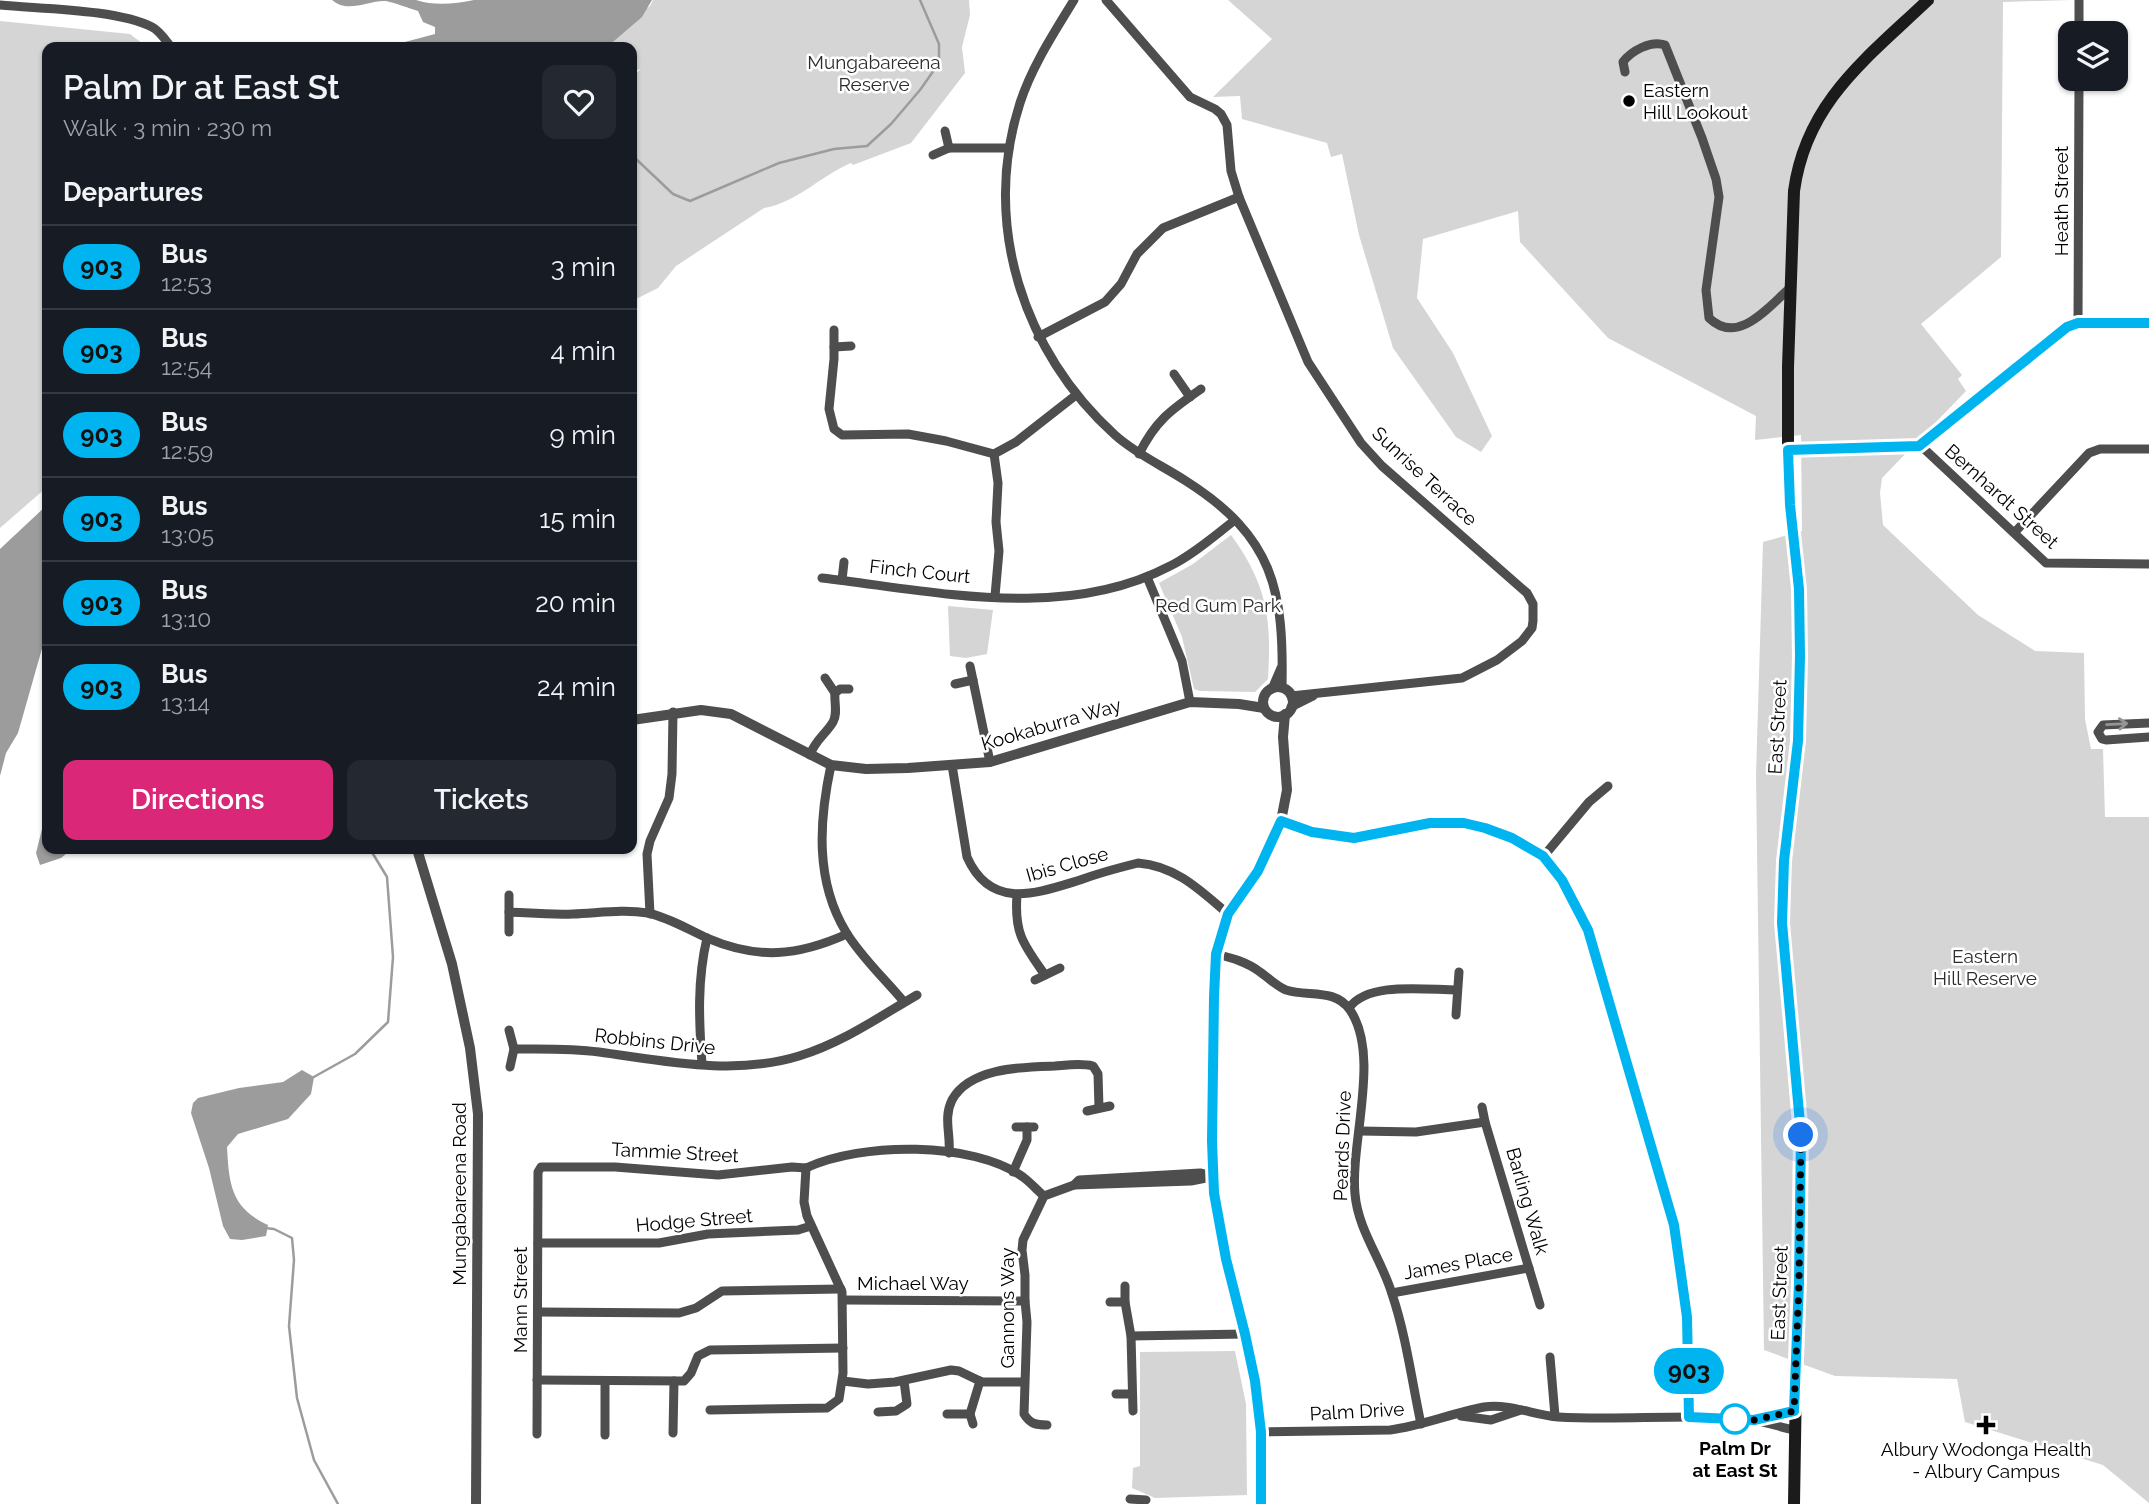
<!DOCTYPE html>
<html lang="en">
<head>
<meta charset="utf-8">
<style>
	:root { --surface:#171b24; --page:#242831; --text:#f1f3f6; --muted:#9ea1a6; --line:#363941; --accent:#db2777 }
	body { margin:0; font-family:Raleway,sans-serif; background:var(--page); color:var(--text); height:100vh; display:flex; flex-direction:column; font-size:26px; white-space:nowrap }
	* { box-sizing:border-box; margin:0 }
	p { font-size:23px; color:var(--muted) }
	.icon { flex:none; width:38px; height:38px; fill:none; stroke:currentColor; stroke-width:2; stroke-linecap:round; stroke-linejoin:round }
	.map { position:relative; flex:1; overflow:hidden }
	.details { position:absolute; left:42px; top:42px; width:595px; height:812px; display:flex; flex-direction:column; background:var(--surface); border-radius:14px; box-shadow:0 2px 5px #0004 }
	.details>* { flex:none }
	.badge { padding:0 14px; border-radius:23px; font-size:24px; line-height:46px }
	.controls { position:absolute; left:2058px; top:21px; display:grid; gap:14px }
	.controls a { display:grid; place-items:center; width:70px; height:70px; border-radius:14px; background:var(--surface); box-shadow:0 2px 5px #0004; font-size:35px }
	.you { position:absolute; width:35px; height:35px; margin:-18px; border:5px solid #fff; border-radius:50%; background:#1a73e8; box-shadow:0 0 0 10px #1a73e833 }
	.map>.badge { position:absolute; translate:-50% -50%; box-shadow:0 0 0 4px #fff }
	h2 { padding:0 21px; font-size:26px; line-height:63px }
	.round { display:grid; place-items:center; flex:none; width:74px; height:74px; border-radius:14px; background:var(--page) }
	.head { display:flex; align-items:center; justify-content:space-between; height:119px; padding:0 21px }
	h1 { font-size:33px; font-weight:600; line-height:52px }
	.primary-button { display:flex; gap:14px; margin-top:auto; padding:14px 21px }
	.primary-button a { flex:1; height:80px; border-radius:14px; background:var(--accent); color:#fff; font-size:28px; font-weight:600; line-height:80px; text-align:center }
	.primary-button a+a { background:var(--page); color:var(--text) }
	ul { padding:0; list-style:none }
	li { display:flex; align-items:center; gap:21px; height:84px; padding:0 21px; border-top:2px solid var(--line) }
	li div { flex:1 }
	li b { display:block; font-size:26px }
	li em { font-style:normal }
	li .badge { min-width:77px; font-weight:700; text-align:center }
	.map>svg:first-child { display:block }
	.green { fill:#d5d5d5 }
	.water { fill:#9c9c9c }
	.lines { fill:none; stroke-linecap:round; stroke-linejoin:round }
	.stream { stroke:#9c9c9c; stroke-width:2.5 }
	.minor { stroke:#4e4e4e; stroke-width:9 }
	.tertiary { stroke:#4e4e4e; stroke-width:10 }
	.secondary { stroke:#1b1b1b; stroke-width:12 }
	.oneway { stroke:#959595 }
	.line-casing { stroke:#fff; stroke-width:16 }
	.line { stroke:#00b5ef; stroke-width:10 }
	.walk { stroke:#000; stroke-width:7; stroke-dasharray:0 12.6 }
	.poi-dot { fill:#000; stroke:#fff; stroke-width:2.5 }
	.stop-dot { fill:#fff; stroke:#00b5ef; stroke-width:3.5 }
	.labels { text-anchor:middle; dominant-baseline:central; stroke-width:5; stroke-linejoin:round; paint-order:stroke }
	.park-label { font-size:19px; fill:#2c2c2c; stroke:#fff }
	.poi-label { font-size:19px; fill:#000; stroke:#fff; text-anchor:start }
	.street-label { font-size:19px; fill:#000; stroke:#fff }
	.stop-label { font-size:19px; font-weight:bold; fill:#000; stroke:#fff }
</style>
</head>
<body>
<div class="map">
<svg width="2149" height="1504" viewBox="0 0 2149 1504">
	<rect width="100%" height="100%" fill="#fff"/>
	<g class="green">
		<path d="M 653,0 L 969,0 L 970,15 L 962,47 L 965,73 L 911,143 L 853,165 L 851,163 C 820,176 798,202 764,208 L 676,266 L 658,288 L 632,301 L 632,77 L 641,69 L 632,71 L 632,47 L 596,47 L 650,6 Z"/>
		<path d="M 1228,0 L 2070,0 L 2003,2 L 2001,257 L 1921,324 L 1962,375 L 1958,379 L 1966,391 L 1882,478 L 1880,493 L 1883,525 L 1978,615 L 2035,651 L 2084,653 L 2085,719 L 2091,749 L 2103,749 L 2105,817 L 2149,817 L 2149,1503 L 2103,1465 L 1965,1422 L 1957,1379 L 1835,1376 L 1764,1350 L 1756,775 L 1763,542 L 1802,531 L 1801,435 L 1755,440 L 1756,416 L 1608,338 L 1520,242 L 1518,211 L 1423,239 L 1417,298 L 1453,353 L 1492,436 L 1481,452 L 1456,437 L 1393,348 L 1359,235 L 1342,154 L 1331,157 L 1327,143 L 1242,119 L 1240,96 L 1213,97 L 1272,39 Z"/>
		<path d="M 0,21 L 130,34 L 147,47 L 47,47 L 47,487 L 0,528 Z"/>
		<path d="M 1231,535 C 1267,584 1272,620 1268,679 L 1255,692 L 1200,691 L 1194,689 L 1182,637 L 1159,583 L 1193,564 Z"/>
		<path d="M 948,606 L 993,610 L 987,654 L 966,658 L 950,656 Z"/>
		<path d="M 1235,1351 L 1246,1404 L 1247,1495 L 1155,1498 L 1132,1488 L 1133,1468 L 1140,1466 L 1140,1352 Z"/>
	</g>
	<g class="water">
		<path d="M 332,0 L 416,0 C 434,6 455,4 474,0 L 652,0 L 642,17 L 607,47 L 386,47 L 435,34 L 435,27 L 423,22 L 418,11 C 408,8 396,3 386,1 C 368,0 348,14 332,0 Z"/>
		<path d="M 47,505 L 47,631 L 18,733 L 6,753 L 0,776 L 0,549 Z"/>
		<path d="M 47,809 L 47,849 L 72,849 L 61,858 L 40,865 L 36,853 Z"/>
		<path d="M 302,1070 L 314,1077 L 311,1094 L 288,1119 L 238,1134 L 227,1147 C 229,1184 231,1208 268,1225 L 266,1236 L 242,1240 L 230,1239 L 223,1226 L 209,1168 L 191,1113 L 193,1103 L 198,1098 L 239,1088 L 283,1082 Z"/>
	</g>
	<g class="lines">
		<g class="stream">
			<path d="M 632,158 L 636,159 L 673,194 L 690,201 L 779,163 L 834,149 L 867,146 L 891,124 L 920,90 L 939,63 L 939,44 L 920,0"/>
			<path d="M 312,1078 L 355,1054 L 388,1022 L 393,957 L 387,877 L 370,849"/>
			<path d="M 265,1228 L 274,1229 L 292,1238 L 294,1260 L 289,1326 L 297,1398 L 314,1460 L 338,1504"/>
		</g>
		<g class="minor">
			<path d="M 1074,0 C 1054,33 1032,66 1020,103 C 981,223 1023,352 1115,435 C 1136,454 1163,466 1186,481 C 1274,537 1284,590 1282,688"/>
			<path d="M 1106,0 L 1190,97 L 1215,109 L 1221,114 L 1227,125 L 1231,171 L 1239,197 L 1308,362 L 1361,443 L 1382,466 L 1527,593 L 1533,604 L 1533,621 L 1532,628 L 1522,641 L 1497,660 L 1462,678 L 1291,696"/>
			<path d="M 0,5 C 41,9 117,9 152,27 C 160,31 166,41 171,47"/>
			<path d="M 2079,33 L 2079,0"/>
			<path d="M 1625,72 L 1623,62 C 1631,51 1651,40 1665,45 L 1702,138 L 1716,179 L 1719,197 L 1706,290 L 1709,318 C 1738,346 1768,307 1790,288"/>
			<path d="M 945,131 L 949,148"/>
			<path d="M 933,155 L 949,148 L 1009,148"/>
			<path d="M 2078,323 L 2079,79"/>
			<path d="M 834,330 L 834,359 L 829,409 L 834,429 L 842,435 L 908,434 L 946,441 L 994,454 L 1016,442 L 1076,395"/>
			<path d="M 1038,337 L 1105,302 L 1121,284 L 1137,254 L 1163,228 L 1239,197"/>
			<path d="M 834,347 L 851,346"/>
			<path d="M 1174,374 L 1190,397"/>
			<path d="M 1920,445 L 2046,563 L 2149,564"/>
			<path d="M 994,454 L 998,483 L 996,522 L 999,551 L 995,596"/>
			<path d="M 1139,454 C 1156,420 1171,410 1201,389"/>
			<path d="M 2015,532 L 2089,453 L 2100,449 L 2149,449"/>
			<path d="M 1147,577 L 1182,661 L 1190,702"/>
			<path d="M 822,578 C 935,591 1064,622 1170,566 C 1194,554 1214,536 1235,520"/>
			<path d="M 842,580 L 844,562"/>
			<path d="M 970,666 L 990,762"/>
			<path d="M 825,678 L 835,693"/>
			<path d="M 955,684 L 973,680"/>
			<path d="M 1272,689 L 1281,668"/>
			<path d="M 1291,707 L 1313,696"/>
			<path d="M 2149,723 L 2103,725 L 2098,732 L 2102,739 L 2106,740 L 2149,737"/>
			<path d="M 810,755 C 815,740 826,734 833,722 C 838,713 834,703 835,693 L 840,689 L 849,689"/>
			<path d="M 831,765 C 819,821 815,881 846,932 C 861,957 885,979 904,1002"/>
			<path d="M 952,765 L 967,857 C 991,911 1037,893 1080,880 C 1099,873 1118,868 1138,863 C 1176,866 1200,890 1228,914"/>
			<path d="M 1281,821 L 1312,832 L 1354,838 L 1430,823 L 1464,823 L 1485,828 L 1512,837 L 1543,857 L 1562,880 L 1588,930 L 1674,1225 L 1687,1317 L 1689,1417"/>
			<path d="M 1543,857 L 1589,802 L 1608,786"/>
			<path d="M 509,895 L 509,932"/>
			<path d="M 1017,895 C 1014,934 1024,945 1045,975"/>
			<path d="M 509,912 C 530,913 552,915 573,914 C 599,913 623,909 648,913 C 670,918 687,929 707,938 C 758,960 798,956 847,934"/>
			<path d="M 650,914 L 647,854 L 650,841 L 669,798 L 672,774 L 673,712"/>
			<path d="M 1216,954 C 1232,958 1247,962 1260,972 C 1269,978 1276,986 1286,990 C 1308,997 1335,988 1350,1010 C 1381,1055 1350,1143 1355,1194 C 1358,1230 1382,1260 1392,1294 C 1406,1335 1412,1382 1421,1424"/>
			<path d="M 1035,980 L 1060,968"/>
			<path d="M 1349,1008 C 1368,981 1426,990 1457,990"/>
			<path d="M 1456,1015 L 1459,972"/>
			<path d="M 509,1030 L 514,1049 L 510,1067"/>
			<path d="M 514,1049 C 542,1049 570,1048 599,1052 C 665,1061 734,1076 799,1056 C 842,1043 879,1017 917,995"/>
			<path d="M 702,1064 C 699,1021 697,980 707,938"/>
			<path d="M 1482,1107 L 1485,1122 L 1540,1305"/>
			<path d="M 1087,1111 L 1110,1106"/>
			<path d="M 1016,1127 L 1034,1127"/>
			<path d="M 1360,1131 L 1416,1132 L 1485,1122"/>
			<path d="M 949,1153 C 951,1135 943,1118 952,1100 C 970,1067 1024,1067 1055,1066 C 1068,1065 1081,1063 1093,1066 L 1098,1074 L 1099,1108"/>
			<path d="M 806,1168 C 862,1142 972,1141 1023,1177 C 1031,1183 1037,1190 1044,1196"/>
			<path d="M 1013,1172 L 1027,1140 L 1027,1127"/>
			<path d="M 1074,1185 L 1191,1181 L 1211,1177"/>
			<path d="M 538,1243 L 659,1243 L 708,1234 L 798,1230 L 811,1226"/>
			<path d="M 1125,1286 L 1125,1302 L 1131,1336 L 1133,1411"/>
			<path d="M 1392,1293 L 1529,1268"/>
			<path d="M 843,1300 L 1025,1301"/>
			<path d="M 1110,1302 L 1125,1302"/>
			<path d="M 538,1312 L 679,1313 L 696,1308 L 722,1291 L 841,1289"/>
			<path d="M 1131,1336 L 1245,1334"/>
			<path d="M 1550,1357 L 1555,1416"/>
			<path d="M 537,1380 L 684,1381 L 691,1373 L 698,1356 L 710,1350 L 843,1348"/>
			<path d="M 843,1381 L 868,1384 L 895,1382 L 951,1370 L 959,1371 L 982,1382 L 1024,1382"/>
			<path d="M 1116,1394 L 1132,1394"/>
			<path d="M 710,1410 L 827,1408 L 839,1399 L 843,1373 L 842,1292 L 807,1216 L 804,1202 L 806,1168"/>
			<path d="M 878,1412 L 896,1411 L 907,1404 L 904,1381"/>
			<path d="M 947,1414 L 970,1414 L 973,1424"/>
			<path d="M 970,1414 L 980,1381"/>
			<path d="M 1461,1416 L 1491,1420 L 1521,1410"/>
			<path d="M 1756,1420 L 1794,1411"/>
			<path d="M 1047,1425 C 1036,1425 1030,1424 1024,1414 L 1027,1322 L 1025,1301 L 1025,1275 L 1022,1250 L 1023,1240 L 1044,1196 L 1074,1185 L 1079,1180 L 1200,1173 L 1213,1176"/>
			<path d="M 1261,1432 L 1390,1430 C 1422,1426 1452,1413 1484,1407 C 1508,1403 1534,1415 1558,1417 C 1623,1421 1688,1413 1752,1420 C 1766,1422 1780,1427 1794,1430"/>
			<path d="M 673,1433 L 674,1381"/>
			<path d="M 537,1434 L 538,1172 L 541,1167 L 615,1167 L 718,1175 L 792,1167 L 806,1168"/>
			<path d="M 605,1435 L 605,1381"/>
			<path d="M 1130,1499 L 1146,1500"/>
		</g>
		<g class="tertiary">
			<path d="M 1788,450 L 1919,446 L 2067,327 L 2078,323 L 2149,323"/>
			<circle cx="1278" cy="702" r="15"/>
			<path d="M 632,720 L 701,710 L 731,714 L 831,765 L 866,769 L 908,768 L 990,762 L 1190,702 L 1239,704 L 1264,708"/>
			<path d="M 417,849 L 452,964 L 470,1048 L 478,1114 L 476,1504"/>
			<path d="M 1261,1504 L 1261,1432 L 1255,1381 L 1245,1334 L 1226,1260 L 1214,1193 L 1212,1141 L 1214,997 L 1216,954 L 1228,914 L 1258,871 L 1281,821 L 1287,790 L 1283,737 L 1285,714"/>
		</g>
		<path class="secondary" d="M 1794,1504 L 1800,1135 L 1782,923 L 1784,861 L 1798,741 L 1800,678 L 1799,589 L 1789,504 L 1788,450 L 1788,367 L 1794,191 C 1806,102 1867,58 1928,0"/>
	</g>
	<defs><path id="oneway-shaft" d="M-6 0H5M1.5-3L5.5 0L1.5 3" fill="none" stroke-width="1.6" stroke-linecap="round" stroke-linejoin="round" transform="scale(1.75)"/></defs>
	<use class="oneway" href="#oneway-shaft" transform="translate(2117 724) rotate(-3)"/>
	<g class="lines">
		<defs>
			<path id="line" d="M 1261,1504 L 1261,1432 L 1255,1381 L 1245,1334 L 1226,1259 L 1214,1193 L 1212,1141 L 1214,997 L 1216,954 L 1228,914 L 1258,871 L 1281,821 L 1312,832 L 1354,838 L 1430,823 L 1464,823 L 1485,828 L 1512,838 L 1543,856 L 1562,880 L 1588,930 L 1674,1225 L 1687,1317 L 1689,1417 L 1754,1420 L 1794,1411 L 1799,1282 L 1801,1135 L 1782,923 L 1784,861 L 1798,741 L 1800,656 L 1799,589 L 1790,505 L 1788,450 L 1919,446 L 2067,327 L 2078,323 L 2149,323"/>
		</defs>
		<use href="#line" class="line-casing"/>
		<use href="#line" class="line"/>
		<path class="walk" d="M 1735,1419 L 1732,1419 L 1754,1420 L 1794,1411 L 1799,1282 L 1801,1135"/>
	</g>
	<g class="poi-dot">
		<circle cx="1629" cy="101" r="7"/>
		<path d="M1982.5 1414.5h7v7h7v7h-7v7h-7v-7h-7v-7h7z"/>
	</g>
	<circle class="stop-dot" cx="1735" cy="1419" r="14"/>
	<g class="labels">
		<g class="park-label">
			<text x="874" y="62">Mungabareena<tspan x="874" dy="22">Reserve</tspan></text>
			<text x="1218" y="605">Red Gum Park</text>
			<text x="1985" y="956">Eastern<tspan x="1985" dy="22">Hill Reserve</tspan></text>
		</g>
		<g class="poi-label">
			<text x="1643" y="90">Eastern<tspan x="1643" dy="22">Hill Lookout</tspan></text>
			<text x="1986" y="1449" text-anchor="middle">Albury Wodonga Health<tspan x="1986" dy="22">- Albury Campus</tspan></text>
		</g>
		<g class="street-label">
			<text transform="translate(2061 201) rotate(-90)">Heath Street</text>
			<text transform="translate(1425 476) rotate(43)">Sunrise Terrace</text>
			<text transform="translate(2002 496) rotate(42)">Bernhardt Street</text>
			<text transform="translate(920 571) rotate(6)">Finch Court</text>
			<text transform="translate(1051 724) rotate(-16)">Kookaburra Way</text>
			<text transform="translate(1777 727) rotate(-87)">East Street</text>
			<text transform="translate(1067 864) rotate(-16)">Ibis Close</text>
			<text transform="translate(655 1041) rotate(6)">Robbins Drive</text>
			<text transform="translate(1342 1146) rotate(-88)">Peards Drive</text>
			<text transform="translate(675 1152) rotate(3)">Tammie Street</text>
			<text transform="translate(459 1194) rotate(-90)">Mungabareena Road</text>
			<text transform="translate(1528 1201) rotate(74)">Barling Walk</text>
			<text transform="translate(694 1220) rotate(-5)">Hodge Street</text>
			<text transform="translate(1458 1263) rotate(-10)">James Place</text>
			<text x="913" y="1283">Michael Way</text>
			<text transform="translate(1779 1293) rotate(-88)">East Street</text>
			<text transform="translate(520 1300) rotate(-90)">Mann Street</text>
			<text transform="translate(1007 1308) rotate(-90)">Gannons Way</text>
			<text transform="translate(1357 1411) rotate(-3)">Palm Drive</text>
		</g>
		<g class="stop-label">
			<text x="1735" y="1448">Palm Dr<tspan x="1735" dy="22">at East St</tspan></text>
		</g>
	</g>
</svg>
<div class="controls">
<a><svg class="icon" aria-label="layers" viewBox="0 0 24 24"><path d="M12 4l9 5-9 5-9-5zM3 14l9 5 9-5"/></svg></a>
</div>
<div class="you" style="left:1801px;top:1135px"></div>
<b class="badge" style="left:1689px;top:1371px;background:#00b5ef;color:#111">903</b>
<section class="details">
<div class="head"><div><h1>Palm Dr at East St</h1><p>Walk · 3 min · 230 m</p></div><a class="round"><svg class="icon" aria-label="heart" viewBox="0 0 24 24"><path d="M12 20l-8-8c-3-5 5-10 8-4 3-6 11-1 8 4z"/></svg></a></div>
<h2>Departures</h2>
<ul>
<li><span class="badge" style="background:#00b5ef;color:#111">903</span><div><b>Bus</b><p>12:53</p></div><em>3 min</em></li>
<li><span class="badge" style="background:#00b5ef;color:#111">903</span><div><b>Bus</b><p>12:54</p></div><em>4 min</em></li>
<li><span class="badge" style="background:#00b5ef;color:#111">903</span><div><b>Bus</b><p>12:59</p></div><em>9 min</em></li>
<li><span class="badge" style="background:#00b5ef;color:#111">903</span><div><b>Bus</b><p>13:05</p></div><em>15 min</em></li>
<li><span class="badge" style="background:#00b5ef;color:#111">903</span><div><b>Bus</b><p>13:10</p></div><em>20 min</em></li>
<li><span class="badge" style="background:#00b5ef;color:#111">903</span><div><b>Bus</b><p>13:14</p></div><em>24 min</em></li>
</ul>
<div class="primary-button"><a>Directions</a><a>Tickets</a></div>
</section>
</div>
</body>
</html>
